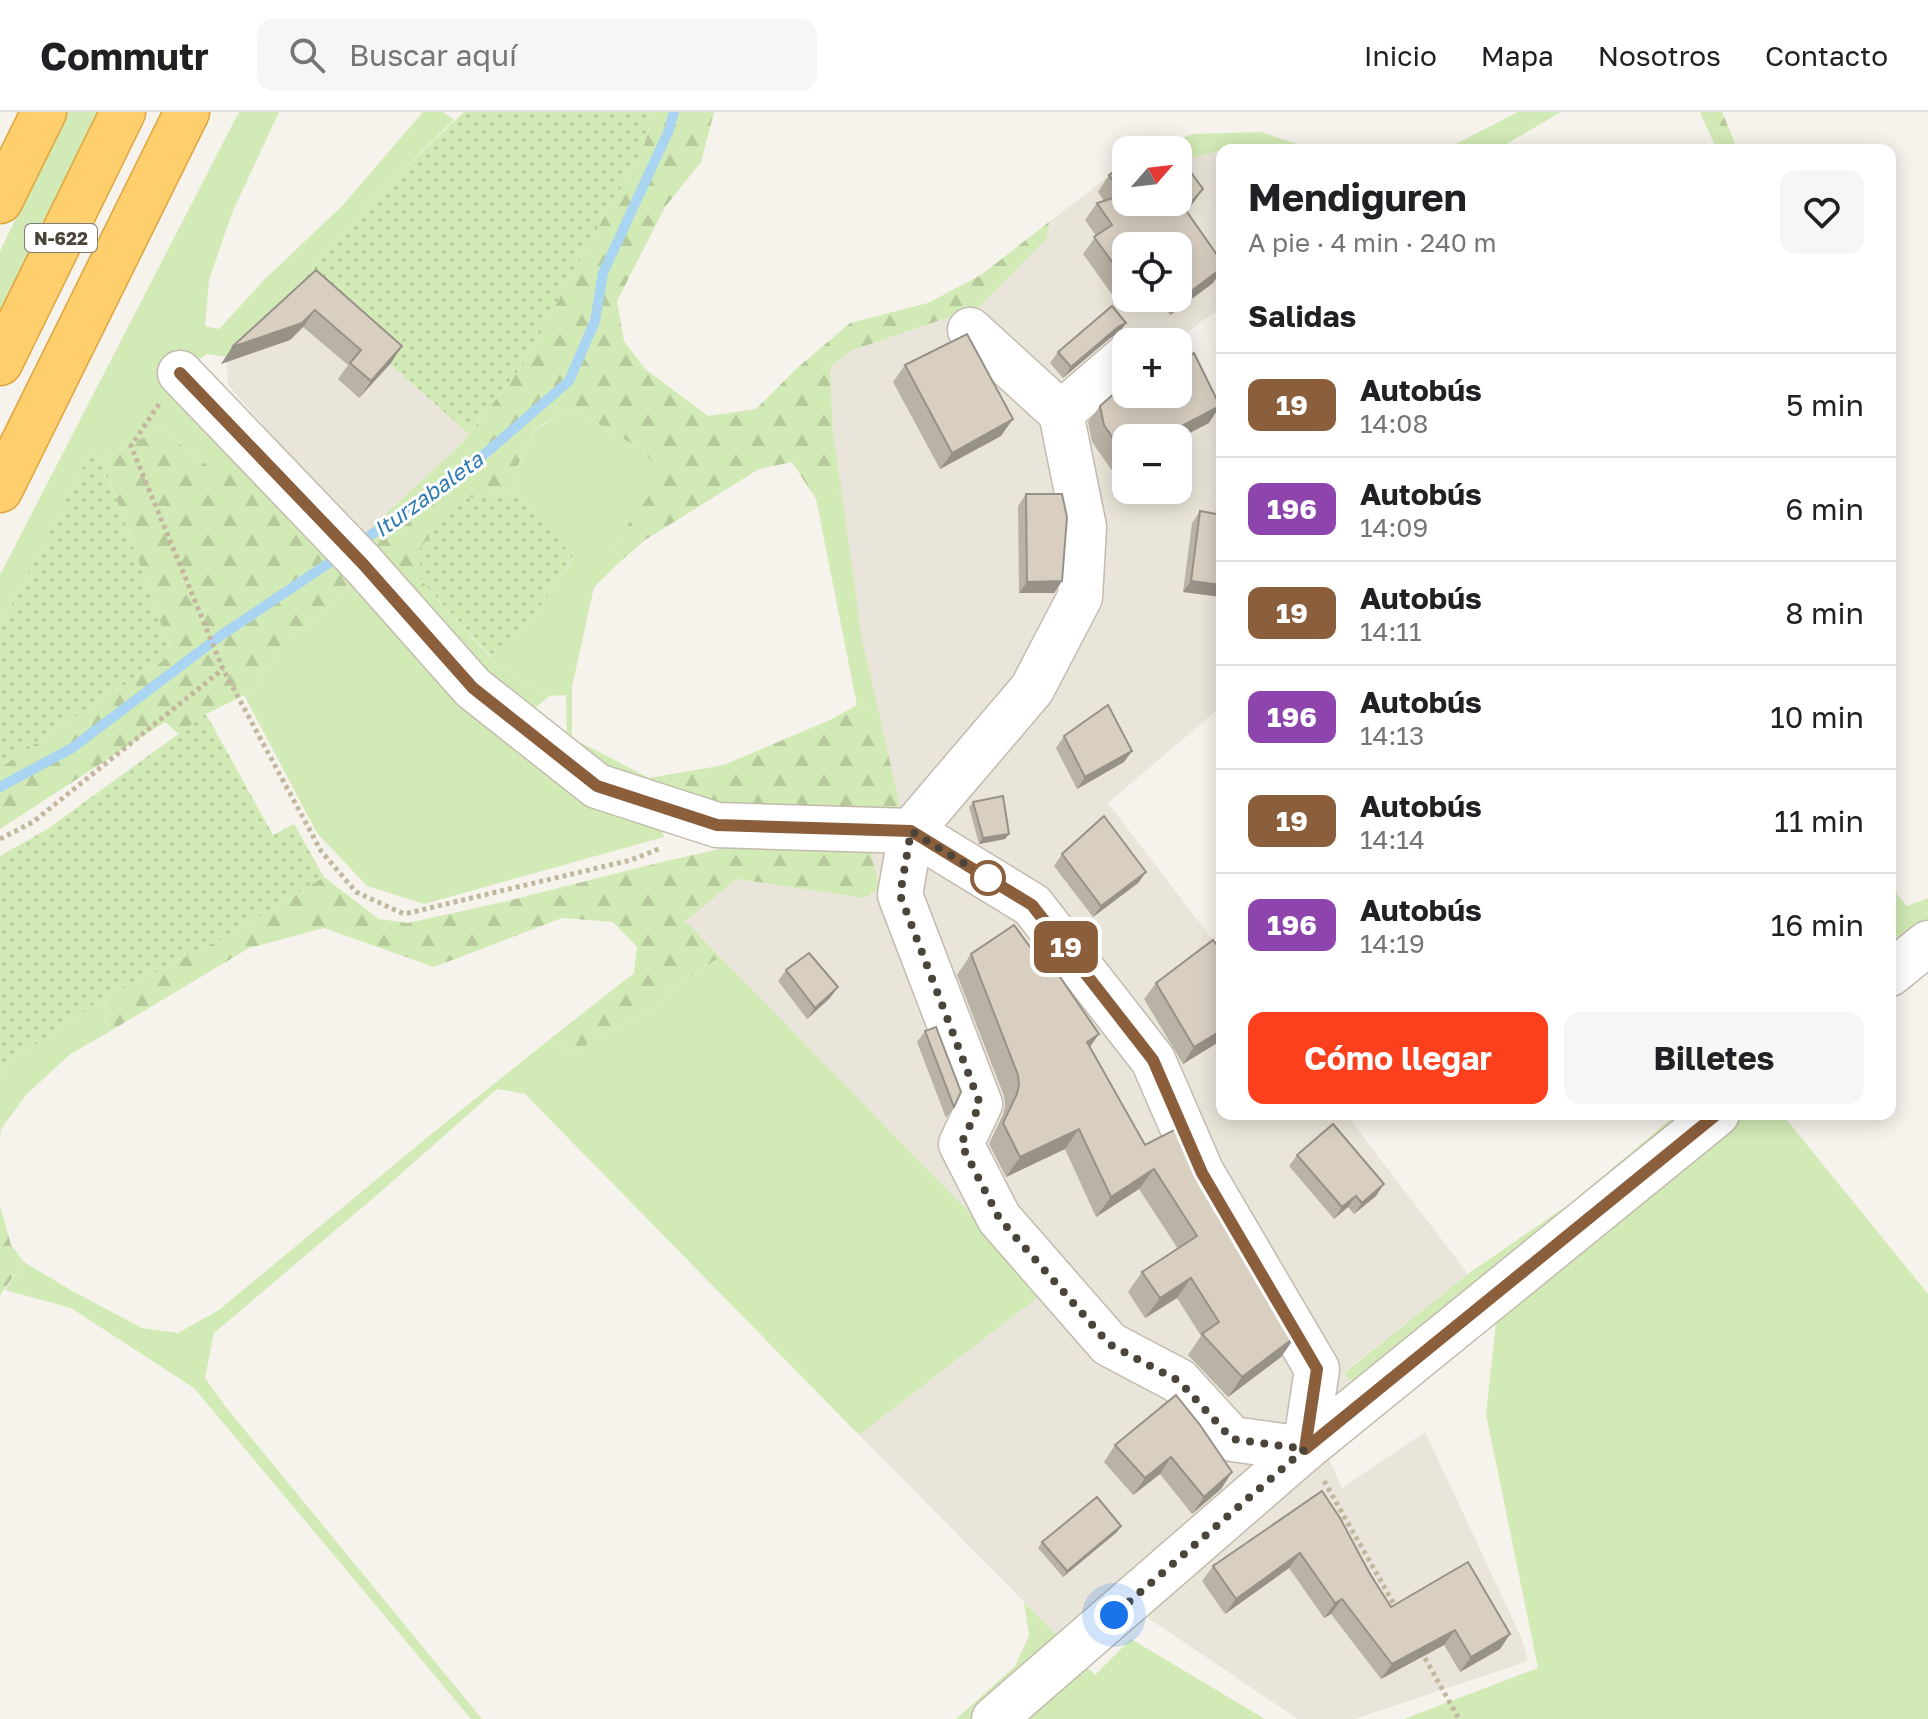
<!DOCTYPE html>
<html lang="es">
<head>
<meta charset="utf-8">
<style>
	:root { --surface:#fff; --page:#f6f6f6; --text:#202124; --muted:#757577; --line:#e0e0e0; --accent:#fc3f1d }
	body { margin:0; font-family:"Golos Text",sans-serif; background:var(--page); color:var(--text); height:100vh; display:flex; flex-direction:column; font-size:30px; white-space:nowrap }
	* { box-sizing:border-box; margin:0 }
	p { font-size:26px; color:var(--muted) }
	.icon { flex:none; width:44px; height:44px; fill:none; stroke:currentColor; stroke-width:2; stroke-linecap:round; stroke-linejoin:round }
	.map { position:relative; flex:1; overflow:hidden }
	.details { position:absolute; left:1216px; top:32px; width:680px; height:976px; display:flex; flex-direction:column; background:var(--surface); border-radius:16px; box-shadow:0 4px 20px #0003 }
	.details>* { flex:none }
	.badge { padding:0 16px; border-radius:12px; font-size:28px; line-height:52px }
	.needle { width:52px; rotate:62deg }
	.tools { position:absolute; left:1112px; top:24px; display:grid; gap:16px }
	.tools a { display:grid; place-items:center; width:80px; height:80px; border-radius:16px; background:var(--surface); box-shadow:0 4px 20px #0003; font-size:40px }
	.you { position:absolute; width:40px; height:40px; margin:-20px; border:6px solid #fff; border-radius:50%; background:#1a73e8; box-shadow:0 0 0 12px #1a73e833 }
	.map>.badge { position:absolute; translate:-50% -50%; box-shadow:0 0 0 4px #fff }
	h2 { padding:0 32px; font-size:30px; line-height:72px }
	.round { display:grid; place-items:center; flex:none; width:84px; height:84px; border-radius:16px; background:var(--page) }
	.overview { display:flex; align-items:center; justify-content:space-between; height:136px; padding:0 32px }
	h1 { font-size:38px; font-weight:700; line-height:60px }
	.action { display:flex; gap:16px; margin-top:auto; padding:16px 32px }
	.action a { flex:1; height:92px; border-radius:16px; background:var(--accent); color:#fff; font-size:32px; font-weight:700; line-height:92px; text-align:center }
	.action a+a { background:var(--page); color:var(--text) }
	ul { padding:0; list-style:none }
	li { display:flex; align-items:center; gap:24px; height:104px; padding:0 32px; border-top:2px solid var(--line) }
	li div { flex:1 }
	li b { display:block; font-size:30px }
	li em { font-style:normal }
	li .badge { min-width:88px; font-weight:700; text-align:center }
	header { display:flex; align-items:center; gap:48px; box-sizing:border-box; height:112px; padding:0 40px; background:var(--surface); border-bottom:2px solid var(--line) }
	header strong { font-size:38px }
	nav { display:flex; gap:44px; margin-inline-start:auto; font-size:28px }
	.search { width:560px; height:72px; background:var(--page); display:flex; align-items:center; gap:20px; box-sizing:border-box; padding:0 28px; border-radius:16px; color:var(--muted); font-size:30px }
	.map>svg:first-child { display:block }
	.residential { fill:#eae5da; fill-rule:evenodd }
	.grass { fill:#d2eab5 }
	.forest { fill:url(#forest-firs) }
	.garden { fill:url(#garden-dots) }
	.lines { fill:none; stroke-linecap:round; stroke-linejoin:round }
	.stream { stroke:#a9d4f2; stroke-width:10 }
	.minor-casing { stroke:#c2bbae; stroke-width:47 }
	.highway-casing { stroke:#e0a43c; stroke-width:47 }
	.path { stroke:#c4b79f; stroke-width:5; stroke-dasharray:4 4; stroke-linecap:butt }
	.minor { stroke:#fff; stroke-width:44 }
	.highway { stroke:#ffcf6e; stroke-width:44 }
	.wall { fill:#bab2a6 }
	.shaded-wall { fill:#979187 }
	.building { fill:#d8cfc1; stroke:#979187; stroke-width:2 }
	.line-casing { stroke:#fff; stroke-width:18 }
	.line { stroke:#8b5e3c; stroke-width:12 }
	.walk { stroke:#4b4439; stroke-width:8; stroke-dasharray:0 14.4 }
	.stop-dot { fill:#fff; stroke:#8b5e3c; stroke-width:4 }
	.labels { text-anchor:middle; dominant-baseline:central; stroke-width:6; stroke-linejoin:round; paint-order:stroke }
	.shield { fill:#fff; stroke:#817c74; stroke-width:2 }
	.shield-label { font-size:18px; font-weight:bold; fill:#4b4439 }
	.water-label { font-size:22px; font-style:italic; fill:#2e7ab2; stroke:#fff }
</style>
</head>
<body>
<header>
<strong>Commutr</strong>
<div class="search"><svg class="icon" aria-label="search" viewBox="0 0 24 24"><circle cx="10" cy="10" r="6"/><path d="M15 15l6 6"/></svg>Buscar aquí</div>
<nav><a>Inicio</a><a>Mapa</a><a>Nosotros</a><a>Contacto</a></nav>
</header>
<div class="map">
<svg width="1928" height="1607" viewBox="0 0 1928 1607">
	<defs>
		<pattern id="forest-firs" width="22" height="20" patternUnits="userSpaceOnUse" patternTransform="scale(2)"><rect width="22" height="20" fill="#d2eab5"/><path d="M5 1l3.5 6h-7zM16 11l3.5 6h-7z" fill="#b6ca9c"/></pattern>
		<pattern id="garden-dots" width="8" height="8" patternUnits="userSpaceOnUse" patternTransform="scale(2)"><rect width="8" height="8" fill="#d2eab5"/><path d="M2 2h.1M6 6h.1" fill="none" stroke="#b6ca9c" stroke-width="1.8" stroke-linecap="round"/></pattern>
	</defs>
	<rect width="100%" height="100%" fill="#f6f3ec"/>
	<g class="residential">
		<path d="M 1222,38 L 1222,197 L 1200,210 L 1177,230 L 1126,230 L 1126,282 L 1178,282 L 1178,244 L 1222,300 L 1222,594 L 1108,691 L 1222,840 L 1222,1002 L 1346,1002 L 1468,1162 L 1344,1260 L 1373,1294 L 1325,1338 L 1342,1376 L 1425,1320 L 1522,1527 L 1528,1549 L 1354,1607 L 1298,1607 L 1139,1500 L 1062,1528 L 859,1323 L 1046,1179 L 684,809 L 737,767 L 862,786 L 862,705 L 900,694 L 862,527 L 833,322 L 830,256 L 850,239 L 979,195 L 1047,126 L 1049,110 L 1126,51 L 1126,90 L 1178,90 L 1178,50 ZM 1126,134 L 1178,134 L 1178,186 L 1126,186 ZM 1126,326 L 1178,326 L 1178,378 L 1126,378 Z"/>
		<path d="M 300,172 L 469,322 L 463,330 L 361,425 L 228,273 L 226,245 Z"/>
	</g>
	<g class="grass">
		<path d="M 68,0 L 102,0 L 0,208 L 0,139 Z"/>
		<path d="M 239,0 L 279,0 L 232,101 L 209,168 L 205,214 L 219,217 L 264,168 L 342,94 L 423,0 L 443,0 L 454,8 L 367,93 L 300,172 L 226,245 L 207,242 L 168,267 L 248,352 L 234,356 L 210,356 L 161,316 L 102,347 L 91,339 L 0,516 L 0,463 Z"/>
		<path d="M 1518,0 L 1561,0 L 1496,38 L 1444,38 Z"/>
		<path d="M 1261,20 L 1316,38 L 1226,37 L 1178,50 L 1178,38 L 1152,38 L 1193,22 Z"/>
		<path d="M 570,295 L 642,338 L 665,363 L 612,435 L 622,448 L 594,475 L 572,575 L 572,626 L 649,666 L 678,661 L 664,683 L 576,648 L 567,631 L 566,583 L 549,584 L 497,553 L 490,544 L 538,498 L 573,446 L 518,381 L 516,357 L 535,318 Z"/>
		<path d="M 841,376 L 862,527 L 879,601 L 857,593 L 816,387 Z"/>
		<path d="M 355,473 L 503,624 L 560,673 L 632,695 L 659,706 L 664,725 L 424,792 L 367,774 L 317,721 L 244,583 L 255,578 L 284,531 Z"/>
		<path d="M 1890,763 L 1897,782 L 1907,794 L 1928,786 L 1928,814 L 1890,845 Z"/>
		<path d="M 720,845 L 1046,1179 L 859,1323 L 525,982 L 497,977 L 378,1082 L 214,1221 L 205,1266 L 225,1294 L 482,1607 L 471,1607 L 194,1276 L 71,1196 L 5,1178 L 24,1150 L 74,1180 L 142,1216 L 178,1221 L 219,1198 L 424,1028 L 550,927 L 573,941 L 613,917 L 659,896 L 672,877 Z"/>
		<path d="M 105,885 L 107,921 L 69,943 L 26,983 L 1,1017 L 0,1027 L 0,965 L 7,952 Z"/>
		<path d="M 1677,1002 L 1696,1002 L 1369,1263 L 1350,1268 L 1344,1261 L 1468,1162 L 1572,1090 Z"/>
		<path d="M 1741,1002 L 1782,1002 L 1928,1182 L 1928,1607 L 1404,1607 L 1538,1556 L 1486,1302 L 1498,1192 Z"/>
		<path d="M 1024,1490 L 1062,1528 L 973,1607 L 956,1607 L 1015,1554 L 1029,1524 Z"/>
		<path d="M 1131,1527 L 1265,1607 L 1012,1607 L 1080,1548 L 1095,1563 Z"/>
	</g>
	<g class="forest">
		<path d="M 655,0 L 714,0 L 701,50 L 665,95 L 617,189 L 624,229 L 645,257 L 708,304 L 756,297 L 796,257 L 850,211 L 928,191 L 981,163 L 1049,110 L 1047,126 L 979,195 L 850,239 L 830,256 L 833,321 L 841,376 L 816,387 L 792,350 L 759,357 L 645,428 L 622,448 L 612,435 L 664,363 L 642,338 L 570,295 L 535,317 L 516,357 L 518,381 L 461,387 L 420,467 L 497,553 L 549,584 L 526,604 L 361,425 L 463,330 L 524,251 L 594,122 L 641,41 Z"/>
		<path d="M 1700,0 L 1722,0 L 1738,38 L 1717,38 Z"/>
		<path d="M 161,316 L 210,356 L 234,356 L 248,352 L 355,473 L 284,531 L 255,578 L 206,602 L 179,622 L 165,610 L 0,717 L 0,656 L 96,590 L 172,543 L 102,347 Z"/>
		<path d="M 857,593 L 879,601 L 900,694 L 862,705 L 730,698 L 664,683 L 678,661 L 724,653 L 830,608 Z"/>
		<path d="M 868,732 L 880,776 L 863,786 L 737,767 L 685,809 L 720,845 L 672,877 L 659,896 L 613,917 L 573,941 L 550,927 L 634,861 L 637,835 L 613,810 L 562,806 L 434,855 L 324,816 L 249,836 L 107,921 L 105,885 L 223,826 L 324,765 L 379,807 L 408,811 L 503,790 L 658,751 L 737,733 Z"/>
		<path d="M 0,1093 L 11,1133 L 24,1150 L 0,1183 Z"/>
	</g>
	<g class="garden">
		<path d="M 464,0 L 655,0 L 641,41 L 594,122 L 524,251 L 469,322 L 300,172 L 367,93 Z"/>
		<path d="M 91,339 L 102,347 L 172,543 L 96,590 L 0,656 L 0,516 Z"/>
		<path d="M 518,381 L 573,445 L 538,498 L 490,544 L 420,467 L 420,436 L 461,387 Z"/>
		<path d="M 206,602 L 273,723 L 294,712 L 324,765 L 223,826 L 105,885 L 7,952 L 0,965 L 0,744 L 46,718 Z"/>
	</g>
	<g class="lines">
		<g class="stream">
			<path d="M 357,432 L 458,365 L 569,269 L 595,209 L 603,161 L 669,18 L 674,0"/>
			<path d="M 0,675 L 72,636 L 223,522 L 341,443"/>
		</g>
		<defs>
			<g id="minor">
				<path d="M 970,218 L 1061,301 L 1084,415 L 1080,485 L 1032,577 L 911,719 L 900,783 L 980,992 L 961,1032 L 999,1106 L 1109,1232 L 1179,1269 L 1232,1327 L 1305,1337"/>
				<path d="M 180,261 L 363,452 L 473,576 L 597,674 L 717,713 L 911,719 L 1032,793 L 1153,948 L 1202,1061 L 1317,1257 L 1305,1337"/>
				<path d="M 1061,301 L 1126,245"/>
				<path d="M 1890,862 L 1928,831"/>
				<path d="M 994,1607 L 1305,1337 L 1717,1002"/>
			</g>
			<g id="highway">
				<path d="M 0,89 L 44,0"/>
				<path d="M 0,251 L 123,0"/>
				<path d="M 0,378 L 187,0"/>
			</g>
		</defs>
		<use href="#minor" class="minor-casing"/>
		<use href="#highway" class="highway-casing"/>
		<g class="path">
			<path d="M 159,292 L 131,334 L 223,557 L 321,739 L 356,780 L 404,802 L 631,748 L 661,736"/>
			<path d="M 0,727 L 33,710 L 223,557"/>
			<path d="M 1324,1369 L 1398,1499"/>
			<path d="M 1421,1539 L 1459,1607"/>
		</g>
		<use href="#minor" class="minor"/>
		<use href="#highway" class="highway"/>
	</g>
	<g class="wall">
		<path d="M 1109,63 L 1203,77 L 1187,99 L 1213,171 L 1170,203 L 1158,186 L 1178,186 L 1178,134 L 1126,134 L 1126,186 L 1128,186 L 1119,192 L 1083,142 L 1096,124 L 1085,108 L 1097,91 L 1104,89 L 1098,80 Z"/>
		<path d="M 316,158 L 391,251 L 359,286 L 338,267 L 348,253 L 303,215 L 290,228 L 221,252 Z"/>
		<path d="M 1126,211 L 1118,222 L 1110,226 L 1063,266 L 1050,251 L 1058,240 Z"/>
		<path d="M 905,253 L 1001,324 L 940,357 L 893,270 Z"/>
		<path d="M 1100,294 L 1209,311 L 1120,357 L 1111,357 L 1092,330 L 1088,310 Z"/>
		<path d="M 1026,382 L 1062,469 L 1054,481 L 1019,481 L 1018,394 Z"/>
		<path d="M 1200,399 L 1222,403 L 1222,485 L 1183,480 L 1192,411 Z"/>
		<path d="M 1064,624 L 1132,639 L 1124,650 L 1077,677 L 1056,636 Z"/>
		<path d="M 973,690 L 1005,727 L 979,732 L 969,695 Z"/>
		<path d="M 1062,742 L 1146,760 L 1138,771 L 1093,805 L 1054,754 Z"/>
		<path d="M 971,842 L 1090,935 L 1145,1033 L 1195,1053 L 1295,1225 L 1281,1245 L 1228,1285 L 1188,1243 L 1201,1224 L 1177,1186 L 1145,1206 L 1128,1180 L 1142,1160 L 1178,1137 L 1139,1077 L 1096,1105 L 1065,1037 L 1006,1065 L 989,1032 L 1003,1002 L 1005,994 L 1004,984 L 957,863 Z"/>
		<path d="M 786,858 L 830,886 L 807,907 L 778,869 Z"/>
		<path d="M 1156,871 L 1222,928 L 1183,952 L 1144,887 Z"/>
		<path d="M 925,919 L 954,995 L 946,1006 L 917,930 Z"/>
		<path d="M 1297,1043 L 1376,1084 L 1354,1102 L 1348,1095 L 1334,1107 L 1289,1054 Z"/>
		<path d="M 1176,1283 L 1232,1360 L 1221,1377 L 1192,1402 L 1160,1362 L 1133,1383 L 1104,1350 L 1115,1333 Z"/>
		<path d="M 1322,1379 L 1391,1495 L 1510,1522 L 1500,1537 L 1460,1560 L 1444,1533 L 1381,1567 L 1331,1502 L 1324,1506 L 1289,1456 L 1225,1502 L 1202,1469 L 1213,1454 Z"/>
		<path d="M 1121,1414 L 1117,1420 L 1063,1465 L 1038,1436 L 1042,1430 Z"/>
	</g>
	<g class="shaded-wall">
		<path d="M 1203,77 L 1191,94 L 1174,113 L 1185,97 Z"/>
		<path d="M 1222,156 L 1222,158 L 1213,171 L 1170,203 L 1182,186 Z"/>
		<path d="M 315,198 L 303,215 L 290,228 L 221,252 L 232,235 Z"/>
		<path d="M 1126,211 L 1118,222 L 1110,226 L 1063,266 L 1071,255 L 1118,215 Z"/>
		<path d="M 402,234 L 391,251 L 359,286 L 371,269 Z"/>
		<path d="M 1220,294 L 1209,311 L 1178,327 L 1159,326 Z"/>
		<path d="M 1013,307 L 1001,324 L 940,357 L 952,341 Z"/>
		<path d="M 1122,340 L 1126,340 L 1126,354 L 1120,357 L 1111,357 Z"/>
		<path d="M 1062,469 L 1054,481 L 1019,481 L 1027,470 Z"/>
		<path d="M 1191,469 L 1222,473 L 1222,485 L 1183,480 Z"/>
		<path d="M 1132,639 L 1124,650 L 1077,677 L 1085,665 Z"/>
		<path d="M 1009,722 L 1005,727 L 979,732 L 983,726 Z"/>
		<path d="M 1146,760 L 1138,771 L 1093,805 L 1101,794 Z"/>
		<path d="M 838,875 L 830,886 L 807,907 L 815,896 Z"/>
		<path d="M 1222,918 L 1222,928 L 1183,952 L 1194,935 Z"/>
		<path d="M 1099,922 L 1085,942 L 1087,930 Z"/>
		<path d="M 1079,1017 L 1065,1037 L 1006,1065 L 1020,1045 Z"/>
		<path d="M 1154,1057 L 1139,1077 L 1096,1105 L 1111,1085 Z"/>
		<path d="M 1384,1072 L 1376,1084 L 1354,1102 L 1362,1091 Z"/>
		<path d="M 1356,1084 L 1348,1095 L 1334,1107 L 1342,1095 Z"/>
		<path d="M 1191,1166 L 1177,1186 L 1145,1206 L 1160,1186 Z"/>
		<path d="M 1295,1225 L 1281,1245 L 1228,1285 L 1242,1265 Z"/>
		<path d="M 1171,1345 L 1160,1362 L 1133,1383 L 1145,1366 Z"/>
		<path d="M 1232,1360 L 1221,1377 L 1192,1402 L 1204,1385 Z"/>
		<path d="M 1121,1414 L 1117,1420 L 1063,1465 L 1067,1459 Z"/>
		<path d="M 1300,1441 L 1289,1456 L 1225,1502 L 1236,1487 Z"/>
		<path d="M 1342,1487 L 1331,1502 L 1324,1506 L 1335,1491 Z"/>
		<path d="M 1455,1518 L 1444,1533 L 1381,1567 L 1392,1552 Z"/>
		<path d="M 1510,1522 L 1500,1537 L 1460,1560 L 1471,1545 Z"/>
	</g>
	<g class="building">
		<path d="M 1179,44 L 1203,77 L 1185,97 L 1222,150 L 1222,156 L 1182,186 L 1178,180 L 1178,134 L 1126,134 L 1126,169 L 1094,125 L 1112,113 L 1097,91 L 1123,83 L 1109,63 L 1126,51 L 1126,90 L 1178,90 Z"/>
		<path d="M 316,158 L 402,234 L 371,269 L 350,251 L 361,238 L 315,198 L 302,211 L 232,235 Z"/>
		<path d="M 1112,194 L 1126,211 L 1118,215 L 1071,255 L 1058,240 Z"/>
		<path d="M 967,222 L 1013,307 L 952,341 L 905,253 Z"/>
		<path d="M 1194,241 L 1220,294 L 1159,326 L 1126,326 L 1126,340 L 1122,340 L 1104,313 L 1100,294 L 1126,271 L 1126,282 L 1178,282 L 1178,249 Z"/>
		<path d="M 1026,382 L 1062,382 L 1067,405 L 1062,469 L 1027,470 Z"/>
		<path d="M 1200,399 L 1222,403 L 1222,473 L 1191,469 Z"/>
		<path d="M 1108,593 L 1132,639 L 1085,665 L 1064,624 Z"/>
		<path d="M 1003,684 L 1009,722 L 983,726 L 973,690 Z"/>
		<path d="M 1104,704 L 1146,760 L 1101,794 L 1062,742 Z"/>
		<path d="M 1014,813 L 1041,850 L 1047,846 L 1099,922 L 1087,930 L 1145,1033 L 1178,1016 L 1195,1053 L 1295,1225 L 1242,1265 L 1202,1222 L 1219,1210 L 1191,1166 L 1160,1186 L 1142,1160 L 1197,1124 L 1154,1057 L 1111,1085 L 1079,1017 L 1020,1045 L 1003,1011 L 1017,982 L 1019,973 L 1018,963 L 971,842 Z"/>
		<path d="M 1213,828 L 1222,840 L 1222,918 L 1194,935 L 1156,871 Z"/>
		<path d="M 809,841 L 838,875 L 815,896 L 786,858 Z"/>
		<path d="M 936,915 L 961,980 L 954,995 L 925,919 Z"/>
		<path d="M 1333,1012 L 1384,1072 L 1362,1091 L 1356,1084 L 1342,1095 L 1297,1043 Z"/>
		<path d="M 1176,1283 L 1200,1313 L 1232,1360 L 1204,1385 L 1171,1345 L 1145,1366 L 1115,1333 Z"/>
		<path d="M 1322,1379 L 1340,1406 L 1370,1462 L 1391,1495 L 1468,1450 L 1510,1522 L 1471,1545 L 1455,1518 L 1392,1552 L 1342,1487 L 1335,1491 L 1300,1441 L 1236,1487 L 1213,1454 Z"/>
		<path d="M 1097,1385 L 1121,1414 L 1067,1459 L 1042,1430 Z"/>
	</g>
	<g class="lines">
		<defs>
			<path id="line" d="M 180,261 L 363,452 L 473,576 L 597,674 L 717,713 L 911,719 L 1032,793 L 1153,948 L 1202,1061 L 1317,1257 L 1305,1337 L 1717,1002"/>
		</defs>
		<use href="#line" class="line-casing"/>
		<use href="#line" class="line"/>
		<path class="walk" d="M 988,766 L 911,719 L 900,783 L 980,992 L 961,1032 L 999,1106 L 1109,1232 L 1179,1269 L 1232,1327 L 1305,1337 L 1114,1503"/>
	</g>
	<circle class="stop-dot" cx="988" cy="766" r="16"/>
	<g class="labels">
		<rect class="shield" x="25" y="112" width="72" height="28" rx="6"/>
		<g class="shield-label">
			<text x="61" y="126">N-622</text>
		</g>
		<g class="water-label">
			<text transform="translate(428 382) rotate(-36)">Iturzabaleta</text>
		</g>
	</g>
</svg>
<div class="tools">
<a><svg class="needle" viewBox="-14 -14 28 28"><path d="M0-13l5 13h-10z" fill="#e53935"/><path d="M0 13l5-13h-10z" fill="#757577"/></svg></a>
<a><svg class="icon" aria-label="locate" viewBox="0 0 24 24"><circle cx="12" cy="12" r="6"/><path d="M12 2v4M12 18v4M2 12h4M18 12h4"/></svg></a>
<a>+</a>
<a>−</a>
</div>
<div class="you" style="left:1114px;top:1503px"></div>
<b class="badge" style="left:1066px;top:835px;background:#8b5e3c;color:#fff">19</b>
<section class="details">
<div class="overview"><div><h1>Mendiguren</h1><p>A pie · 4 min · 240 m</p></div><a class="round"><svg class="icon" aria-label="heart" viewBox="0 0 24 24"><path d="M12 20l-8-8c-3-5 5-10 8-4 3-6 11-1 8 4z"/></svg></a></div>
<h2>Salidas</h2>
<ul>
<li><span class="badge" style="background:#8b5e3c;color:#fff">19</span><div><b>Autobús</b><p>14:08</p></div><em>5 min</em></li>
<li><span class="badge" style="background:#8e44ad;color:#fff">196</span><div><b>Autobús</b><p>14:09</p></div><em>6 min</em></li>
<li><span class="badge" style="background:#8b5e3c;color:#fff">19</span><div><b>Autobús</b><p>14:11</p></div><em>8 min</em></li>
<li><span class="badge" style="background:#8e44ad;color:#fff">196</span><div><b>Autobús</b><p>14:13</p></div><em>10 min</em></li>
<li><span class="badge" style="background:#8b5e3c;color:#fff">19</span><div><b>Autobús</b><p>14:14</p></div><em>11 min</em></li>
<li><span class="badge" style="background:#8e44ad;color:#fff">196</span><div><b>Autobús</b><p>14:19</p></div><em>16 min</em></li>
</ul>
<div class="action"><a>Cómo llegar</a><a>Billetes</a></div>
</section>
</div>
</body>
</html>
